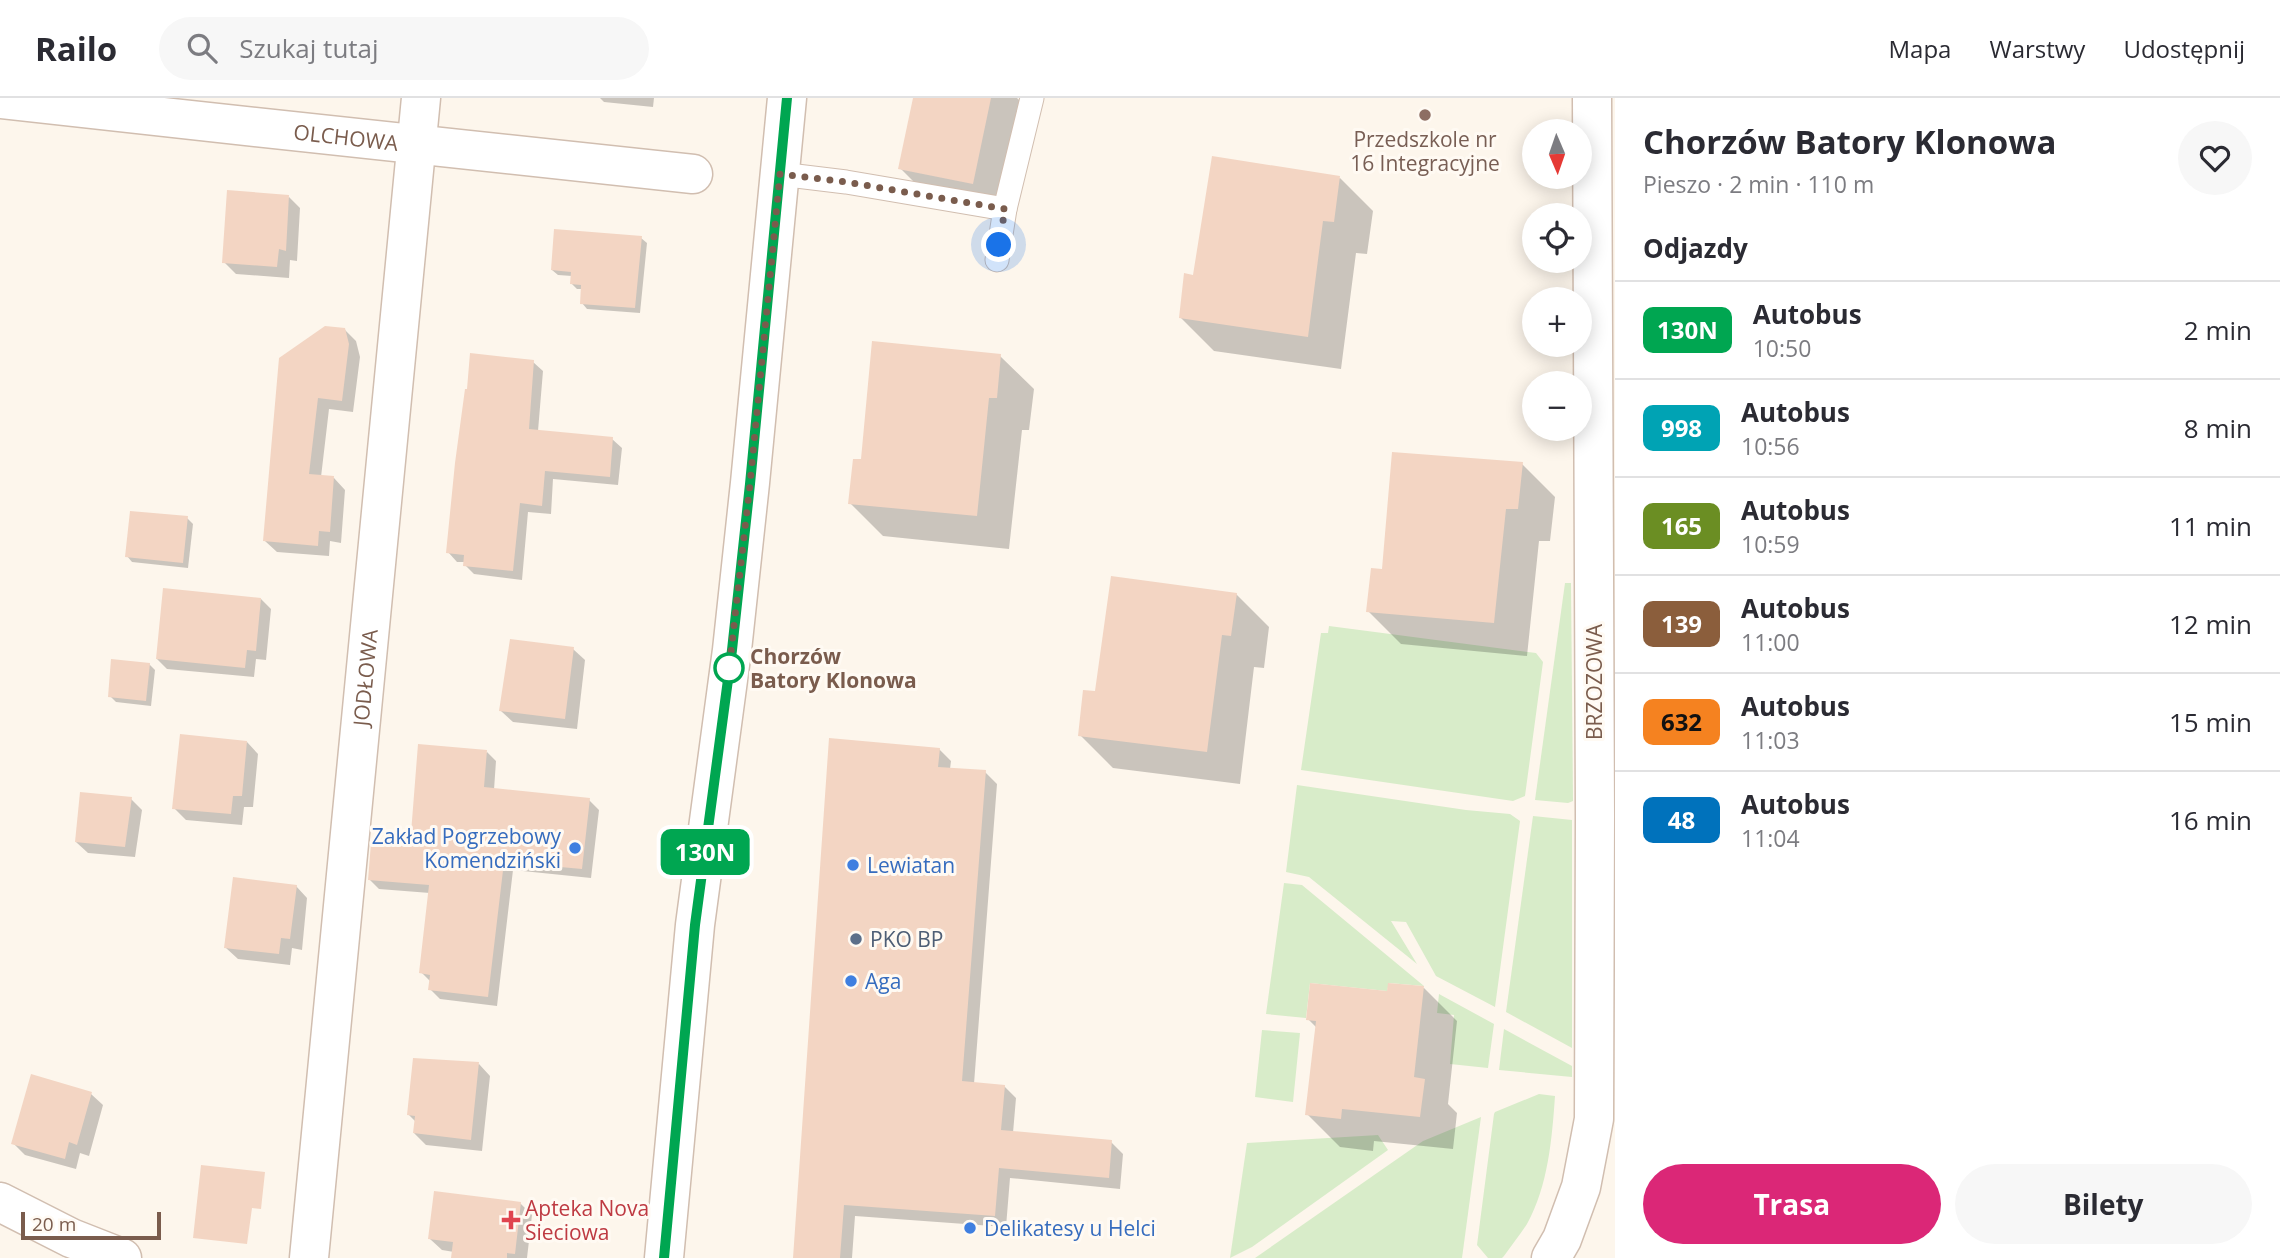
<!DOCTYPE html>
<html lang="pl">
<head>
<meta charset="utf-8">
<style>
	:root { --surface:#fff; --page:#f7f7f7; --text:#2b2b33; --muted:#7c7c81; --line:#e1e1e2; --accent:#db2777 }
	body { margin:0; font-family:"Open Sans",sans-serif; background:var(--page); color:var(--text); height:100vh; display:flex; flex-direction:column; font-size:26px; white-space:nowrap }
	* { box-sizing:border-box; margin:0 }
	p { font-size:23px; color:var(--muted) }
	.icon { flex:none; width:38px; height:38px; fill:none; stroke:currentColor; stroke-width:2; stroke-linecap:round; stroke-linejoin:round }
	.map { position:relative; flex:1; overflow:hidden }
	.panel { display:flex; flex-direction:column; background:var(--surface); width:665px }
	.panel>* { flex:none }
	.badge { padding:0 14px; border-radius:10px; font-size:24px; line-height:46px }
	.needle { width:46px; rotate:178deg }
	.fabs { position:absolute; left:1522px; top:21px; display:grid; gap:14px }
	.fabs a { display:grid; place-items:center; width:70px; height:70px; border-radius:50%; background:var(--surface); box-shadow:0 4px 18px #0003; font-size:35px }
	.scale { position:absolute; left:21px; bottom:18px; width:140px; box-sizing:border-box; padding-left:7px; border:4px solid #7a5c4d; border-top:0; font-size:19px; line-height:24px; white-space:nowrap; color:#7a5c4d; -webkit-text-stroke:5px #fffaf3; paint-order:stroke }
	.you { position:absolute; width:35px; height:35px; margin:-18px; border:5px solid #fff; border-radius:50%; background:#1a73e8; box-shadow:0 0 0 10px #1a73e833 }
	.map>.badge { position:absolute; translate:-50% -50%; box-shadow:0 0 0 4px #fff }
	h2 { padding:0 28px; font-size:26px; line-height:63px }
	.round { display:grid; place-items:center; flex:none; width:74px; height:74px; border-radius:37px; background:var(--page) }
	.head { display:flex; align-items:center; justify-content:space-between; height:119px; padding:0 28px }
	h1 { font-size:33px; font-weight:700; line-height:52px }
	.action { display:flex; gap:14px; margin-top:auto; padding:14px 28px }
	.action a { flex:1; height:80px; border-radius:42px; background:var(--accent); color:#fff; font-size:28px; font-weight:700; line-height:80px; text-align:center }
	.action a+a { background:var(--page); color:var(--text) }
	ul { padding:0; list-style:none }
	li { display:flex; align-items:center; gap:21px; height:98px; padding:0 28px; border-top:2px solid var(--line) }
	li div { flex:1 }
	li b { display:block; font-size:26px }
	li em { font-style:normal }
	li .badge { min-width:77px; font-weight:700; text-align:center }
	header { display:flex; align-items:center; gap:42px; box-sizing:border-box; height:98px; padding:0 35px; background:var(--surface); border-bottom:2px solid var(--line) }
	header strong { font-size:33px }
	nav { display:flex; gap:38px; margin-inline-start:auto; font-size:24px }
	.search { width:490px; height:63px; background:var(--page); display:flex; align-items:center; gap:18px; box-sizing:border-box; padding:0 24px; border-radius:38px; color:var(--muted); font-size:26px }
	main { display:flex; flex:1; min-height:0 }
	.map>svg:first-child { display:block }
	.green { fill:#d8ecc9 }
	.shadow { fill:#0003 }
	.building { fill:#f3d5c3 }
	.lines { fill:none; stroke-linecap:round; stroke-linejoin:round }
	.service-casing { stroke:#d1beb0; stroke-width:25 }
	.minor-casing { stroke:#d1beb0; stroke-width:41 }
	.tertiary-casing { stroke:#d1beb0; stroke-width:41 }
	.service { stroke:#fff; stroke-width:23 }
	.minor { stroke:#fff; stroke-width:38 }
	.tertiary { stroke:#fff; stroke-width:38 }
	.line-casing { stroke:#fff; stroke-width:16 }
	.line { stroke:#00a651; stroke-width:10 }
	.walk { stroke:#7a5c4d; stroke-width:7; stroke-dasharray:0 12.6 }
	.education-dot { fill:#8d6e63; stroke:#fffaf3; stroke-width:2.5 }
	.stop-dot { fill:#fff; stroke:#00a651; stroke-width:3.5 }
	.shop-dot { fill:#3f7fe0; stroke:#fffaf3; stroke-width:2.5 }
	.service-dot { fill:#5c6f8a; stroke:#fffaf3; stroke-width:2.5 }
	.health-dot { fill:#e0444e; stroke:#fffaf3; stroke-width:2.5 }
	.labels { text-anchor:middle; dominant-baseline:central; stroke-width:6; stroke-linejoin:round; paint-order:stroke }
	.street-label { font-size:21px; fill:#7a5c4d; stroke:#fffaf3 }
	.education-label { font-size:21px; fill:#785e54; stroke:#fffaf3 }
	.stop-label { font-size:21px; font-weight:bold; fill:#7a5c4d; stroke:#fffaf3; text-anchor:start }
	.shop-label { font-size:21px; fill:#366cbe; stroke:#fffaf3; text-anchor:start }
	.service-label { font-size:21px; fill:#4e5e75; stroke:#fffaf3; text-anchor:start }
	.health-label { font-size:21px; fill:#be3a42; stroke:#fffaf3; text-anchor:start }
</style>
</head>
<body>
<header>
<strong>Railo</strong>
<div class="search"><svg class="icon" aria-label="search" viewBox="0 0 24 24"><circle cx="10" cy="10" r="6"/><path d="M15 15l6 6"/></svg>Szukaj tutaj</div>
<nav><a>Mapa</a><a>Warstwy</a><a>Udostępnij</a></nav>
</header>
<main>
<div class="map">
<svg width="1615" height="1160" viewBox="0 0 1615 1160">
	<rect width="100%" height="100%" fill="#fdf6ec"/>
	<g class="green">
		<path d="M 1565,485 L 1571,485 L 1573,703 L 1568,705 L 1535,702 Z"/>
		<path d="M 1329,528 L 1536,555 L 1543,564 L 1525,698 L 1513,703 L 1301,672 L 1321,535 L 1328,535 Z"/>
		<path d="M 1297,687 L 1466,712 L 1510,716 L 1520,723 L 1495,909 L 1436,878 L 1406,824 L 1391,823 L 1417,866 L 1309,779 L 1286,774 Z"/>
		<path d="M 1533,718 L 1572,722 L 1572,950 L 1506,914 Z"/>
		<path d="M 1284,785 L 1302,787 L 1424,888 L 1389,885 L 1387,893 L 1310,885 L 1306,920 L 1266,916 Z"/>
		<path d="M 1439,896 L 1494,926 L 1488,970 L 1450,966 L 1454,917 L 1437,915 Z"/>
		<path d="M 1504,931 L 1572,968 L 1572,979 L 1499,972 Z"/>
		<path d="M 1262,932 L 1300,935 L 1293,1004 L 1255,999 Z"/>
		<path d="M 1539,996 L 1555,998 C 1552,1041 1548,1088 1527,1126 C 1520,1137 1511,1148 1504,1158 L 1502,1160 L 1488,1160 L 1477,1147 L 1494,1016 L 1495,1014 Z"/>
		<path d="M 1481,1019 L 1462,1160 L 1255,1160 L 1423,1043 Z"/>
		<path d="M 1378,1037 L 1388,1052 L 1252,1149 L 1230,1160 L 1247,1045 Z"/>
	</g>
	<g class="shadow">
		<path d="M 600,0 L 654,0 L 653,9 L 604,4 Z"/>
		<path d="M 915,0 L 1017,0 L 1022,5 L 1000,113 L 928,98 L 900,70 Z"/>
		<path d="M 1340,80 L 1373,113 L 1367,156 L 1356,155 L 1341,271 L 1214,253 L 1181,220 L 1194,179 Z"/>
		<path d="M 289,99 L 300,110 L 297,163 L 290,162 L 289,180 L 236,176 L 225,165 Z"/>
		<path d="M 641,140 L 647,145 L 640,215 L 587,211 L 582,205 L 583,191 L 577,191 L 571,185 L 572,178 L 558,177 L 552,172 Z"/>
		<path d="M 344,231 L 356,243 L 360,259 L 353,314 L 329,311 L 321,379 L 334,380 L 345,392 L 341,445 L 330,443 L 329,458 L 277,454 L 265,443 L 281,261 Z"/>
		<path d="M 1000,258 L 1034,291 L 1029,332 L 1022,332 L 1009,451 L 883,438 L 850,405 L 862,363 Z"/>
		<path d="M 533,264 L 543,273 L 538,333 L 612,341 L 622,350 L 618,387 L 553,381 L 551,416 L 528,414 L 522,482 L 474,476 L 465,467 L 465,464 L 457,464 L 448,454 Z"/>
		<path d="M 1522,366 L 1555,399 L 1550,443 L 1539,443 L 1527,558 L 1401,546 L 1368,513 L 1383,473 Z"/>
		<path d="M 187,420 L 193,426 L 188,470 L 132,464 L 127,458 Z"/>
		<path d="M 1236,496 L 1269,529 L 1264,570 L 1254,569 L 1240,686 L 1113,670 L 1080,637 L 1096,595 Z"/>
		<path d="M 261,501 L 271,511 L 266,562 L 256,561 L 254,579 L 167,571 L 157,561 Z"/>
		<path d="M 573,551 L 585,562 L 577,631 L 513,624 L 501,613 Z"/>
		<path d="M 149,566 L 155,572 L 151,608 L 116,604 L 110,598 Z"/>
		<path d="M 247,644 L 258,656 L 253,709 L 244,709 L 242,727 L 186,722 L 174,710 Z"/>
		<path d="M 939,651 L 951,663 L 950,671 L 985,674 L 997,686 L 974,986 L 1004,988 L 1016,1000 L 1013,1035 L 1111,1044 L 1123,1056 L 1120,1091 L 1010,1080 L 1006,1129 L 855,1118 L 852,1160 L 795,1160 Z"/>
		<path d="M 487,654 L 496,663 L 494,692 L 589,702 L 599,712 L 591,780 L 513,772 L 497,908 L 440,901 L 430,891 L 431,884 L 421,874 L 430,795 L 379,791 L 369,781 L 411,750 Z"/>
		<path d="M 131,701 L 142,712 L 135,759 L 88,755 L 76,744 Z"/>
		<path d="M 296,788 L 307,800 L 302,852 L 292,850 L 290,867 L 238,861 L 226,850 Z"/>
		<path d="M 1424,890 L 1457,923 L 1448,1006 L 1457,1015 L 1453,1051 L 1374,1043 L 1373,1053 L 1340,1049 L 1307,1016 L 1317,930 L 1308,921 L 1388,895 Z"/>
		<path d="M 479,966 L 490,978 L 482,1053 L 426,1047 L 414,1035 L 416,1024 L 409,1017 Z"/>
		<path d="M 91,996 L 103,1007 L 89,1058 L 80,1055 L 76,1071 L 25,1057 L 13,1045 Z"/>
		<path d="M 520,1105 L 532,1117 L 527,1160 L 453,1160 L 454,1154 L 442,1152 L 430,1141 Z"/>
	</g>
	<g class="building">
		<path d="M 913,0 L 991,0 L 973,86 L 898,71 Z"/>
		<path d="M 1212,58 L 1340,78 L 1334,124 L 1323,123 L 1308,239 L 1179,220 L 1184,175 L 1193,177 Z"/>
		<path d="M 227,92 L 289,97 L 286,153 L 279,151 L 277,169 L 222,165 Z"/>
		<path d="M 554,131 L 642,138 L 635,210 L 580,206 L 581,187 L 570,186 L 571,174 L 551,172 Z"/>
		<path d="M 325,228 L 345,230 L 349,246 L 342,303 L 318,300 L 309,376 L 334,378 L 330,434 L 319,433 L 318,448 L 263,443 L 279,260 Z"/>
		<path d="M 872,243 L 1001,256 L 997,300 L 989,300 L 977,418 L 848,406 L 853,361 L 861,361 Z"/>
		<path d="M 470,255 L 534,262 L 529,331 L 613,339 L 610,379 L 545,373 L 542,408 L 520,405 L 513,473 L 463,468 L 464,457 L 446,455 L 455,365 L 465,291 L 467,291 Z"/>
		<path d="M 1392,354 L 1523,364 L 1518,411 L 1506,411 L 1494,525 L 1366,514 L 1371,470 L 1382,471 Z"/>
		<path d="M 130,413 L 188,418 L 183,465 L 125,459 Z"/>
		<path d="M 1111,478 L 1237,495 L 1231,538 L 1222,537 L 1207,654 L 1078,638 L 1083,592 L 1095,593 Z"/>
		<path d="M 163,490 L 261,500 L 256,553 L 247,552 L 245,570 L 156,561 Z"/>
		<path d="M 510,541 L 574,549 L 565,621 L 499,613 Z"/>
		<path d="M 111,561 L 150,565 L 146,603 L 108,599 Z"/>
		<path d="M 180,636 L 247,643 L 242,698 L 233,698 L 231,716 L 172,711 Z"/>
		<path d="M 829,640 L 940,650 L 938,669 L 986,672 L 962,983 L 1005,987 L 1001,1032 L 1112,1042 L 1109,1080 L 999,1070 L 995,1118 L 844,1107 L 840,1160 L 793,1160 Z"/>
		<path d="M 418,646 L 487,652 L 484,689 L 590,700 L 582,771 L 504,764 L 488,899 L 428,892 L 430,877 L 419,875 L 429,787 L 368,782 L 371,745 L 410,748 Z"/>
		<path d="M 80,694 L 132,699 L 125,749 L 75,744 Z"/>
		<path d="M 233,779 L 297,787 L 290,841 L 281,840 L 279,856 L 224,850 Z"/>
		<path d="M 1310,885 L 1387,893 L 1388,885 L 1424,888 L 1414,979 L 1425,981 L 1420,1019 L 1342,1011 L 1341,1021 L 1305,1017 L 1316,923 L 1306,922 Z"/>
		<path d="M 413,960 L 479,964 L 471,1042 L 413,1035 L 415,1018 L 407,1017 Z"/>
		<path d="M 31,976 L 92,994 L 77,1047 L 69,1044 L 65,1061 L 11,1046 Z"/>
		<path d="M 201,1067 L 265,1074 L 261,1111 L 252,1110 L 247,1146 L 193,1140 Z"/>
		<path d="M 434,1093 L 521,1104 L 515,1156 L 507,1155 L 507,1160 L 451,1160 L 453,1144 L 428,1141 Z"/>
	</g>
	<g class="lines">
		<defs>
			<g id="service">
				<path d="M 780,76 L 846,84 L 1005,111"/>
				<path d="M 997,162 L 1005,111 L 1032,0"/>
			</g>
			<g id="minor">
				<path id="s1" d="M 0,1 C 231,26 462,53 693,76"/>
				<path d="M 0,1104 L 71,1140 L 122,1160"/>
				<path id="s2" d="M 309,1160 L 421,0"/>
				<path d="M 1551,1160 L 1562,1141 L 1581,1089 L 1594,1021 L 1595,718 L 1592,0"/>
			</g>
			<path id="tertiary" d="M 664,1160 L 695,827 L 732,552 L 750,385 L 787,0"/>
		</defs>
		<use href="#service" class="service-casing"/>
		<use href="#minor" class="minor-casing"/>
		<use href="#tertiary" class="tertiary-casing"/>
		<use href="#service" class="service"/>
		<use href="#minor" class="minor"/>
		<use href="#tertiary" class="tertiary"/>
	</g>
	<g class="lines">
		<defs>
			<path id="line" d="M 664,1160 L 695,827 L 732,552 L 750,386 L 787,0"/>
		</defs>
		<use href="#line" class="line-casing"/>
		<use href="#line" class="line"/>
		<path class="walk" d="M 729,570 L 728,580 L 750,386 L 780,76 L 846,84 L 1005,111 L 999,147"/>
	</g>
	<circle class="education-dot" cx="1425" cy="17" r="7"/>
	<circle class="stop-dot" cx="729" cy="570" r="14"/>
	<g class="shop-dot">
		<circle cx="575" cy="750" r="7"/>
		<circle cx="853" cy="767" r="7"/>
		<circle cx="851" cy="883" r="7"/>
		<circle cx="970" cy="1130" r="7"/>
	</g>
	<circle class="service-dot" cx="856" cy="841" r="7"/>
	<path class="health-dot" d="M507.5 1111.5h7v7h7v7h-7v7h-7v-7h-7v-7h7z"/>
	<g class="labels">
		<g class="street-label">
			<text stroke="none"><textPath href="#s1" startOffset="348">OLCHOWA</textPath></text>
			<text stroke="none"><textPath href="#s2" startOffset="583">JODŁOWA</textPath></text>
			<text transform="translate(1594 584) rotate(-90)">BRZOZOWA</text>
		</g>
		<g class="education-label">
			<text x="1425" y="41">Przedszkole nr<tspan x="1425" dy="24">16 Integracyjne</tspan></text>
		</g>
		<g class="stop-label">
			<text x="750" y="558">Chorzów<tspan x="750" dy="24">Batory Klonowa</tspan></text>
		</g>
		<g class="shop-label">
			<text x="561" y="738" text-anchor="end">Zakład Pogrzebowy<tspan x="561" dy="24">Komendziński</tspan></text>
			<text x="867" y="767">Lewiatan</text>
			<text x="865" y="883">Aga</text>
			<text x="984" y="1130">Delikatesy u Helci</text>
		</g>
		<g class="service-label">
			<text x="870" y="841">PKO BP</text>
		</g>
		<g class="health-label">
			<text x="525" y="1110">Apteka Nova<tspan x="525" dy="24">Sieciowa</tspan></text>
		</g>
	</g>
</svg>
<div class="fabs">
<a><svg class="needle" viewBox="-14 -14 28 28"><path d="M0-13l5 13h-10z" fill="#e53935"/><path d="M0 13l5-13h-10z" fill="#7c7c81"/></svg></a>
<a><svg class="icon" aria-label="locate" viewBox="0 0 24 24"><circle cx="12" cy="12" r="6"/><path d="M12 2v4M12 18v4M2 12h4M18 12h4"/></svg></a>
<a>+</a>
<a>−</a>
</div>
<div class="scale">20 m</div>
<div class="you" style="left:999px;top:147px"></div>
<b class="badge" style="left:705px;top:754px;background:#00a651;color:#fff">130N</b>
</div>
<section class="panel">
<div class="head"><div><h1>Chorzów Batory Klonowa</h1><p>Pieszo · 2 min · 110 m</p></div><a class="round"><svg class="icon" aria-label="heart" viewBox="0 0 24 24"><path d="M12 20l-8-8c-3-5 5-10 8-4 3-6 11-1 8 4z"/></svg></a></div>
<h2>Odjazdy</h2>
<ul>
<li><span class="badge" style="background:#00a651;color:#fff">130N</span><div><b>Autobus</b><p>10:50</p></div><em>2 min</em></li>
<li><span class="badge" style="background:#00a3b4;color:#fff">998</span><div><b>Autobus</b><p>10:56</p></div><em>8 min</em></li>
<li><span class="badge" style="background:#6b8e23;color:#fff">165</span><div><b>Autobus</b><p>10:59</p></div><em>11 min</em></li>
<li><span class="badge" style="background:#8b5e3c;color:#fff">139</span><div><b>Autobus</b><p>11:00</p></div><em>12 min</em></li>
<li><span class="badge" style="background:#f58220;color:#111">632</span><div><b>Autobus</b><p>11:03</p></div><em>15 min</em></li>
<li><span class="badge" style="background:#0072bc;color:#fff">48</span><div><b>Autobus</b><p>11:04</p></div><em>16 min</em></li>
</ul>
<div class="action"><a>Trasa</a><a>Bilety</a></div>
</section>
</main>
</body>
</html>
